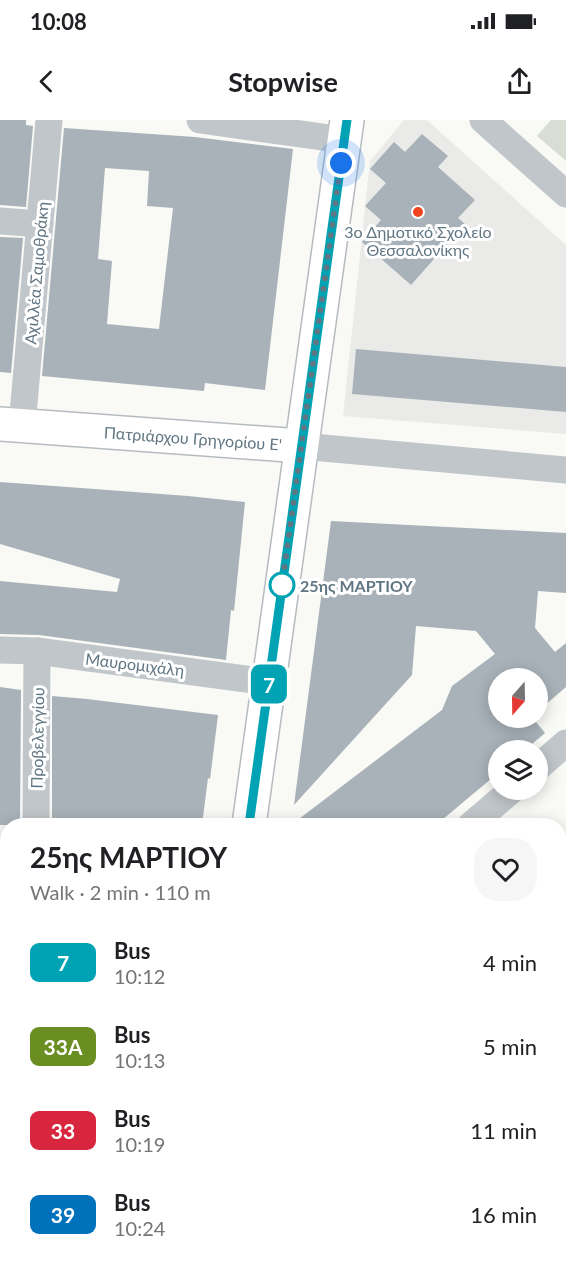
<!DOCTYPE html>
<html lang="en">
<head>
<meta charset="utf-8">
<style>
	:root { --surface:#fff; --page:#f6f6f6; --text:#202124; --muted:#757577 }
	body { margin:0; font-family:Lato,sans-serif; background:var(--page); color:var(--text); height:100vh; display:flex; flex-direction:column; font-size:22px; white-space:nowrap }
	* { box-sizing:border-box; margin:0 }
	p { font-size:20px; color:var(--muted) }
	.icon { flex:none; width:33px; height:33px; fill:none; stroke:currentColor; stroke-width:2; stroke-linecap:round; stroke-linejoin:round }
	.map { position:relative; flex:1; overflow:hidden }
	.drawer { position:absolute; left:0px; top:698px; width:567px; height:452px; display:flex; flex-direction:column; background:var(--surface); border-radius:24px 24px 0 0; box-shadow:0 3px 15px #0003 }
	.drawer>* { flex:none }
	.badge { padding:0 12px; border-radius:9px; font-size:21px; line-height:39px }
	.needle { width:39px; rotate:200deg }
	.buttons { position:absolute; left:488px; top:548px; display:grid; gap:12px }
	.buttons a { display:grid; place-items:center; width:60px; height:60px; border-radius:50%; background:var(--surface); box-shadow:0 3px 15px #0003; font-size:30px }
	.you { position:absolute; width:30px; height:30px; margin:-15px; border:4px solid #fff; border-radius:50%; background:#1a73e8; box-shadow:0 0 0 9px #1a73e833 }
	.map>.badge { position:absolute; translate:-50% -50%; box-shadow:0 0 0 3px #fff }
	.round { display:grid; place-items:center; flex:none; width:63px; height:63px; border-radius:24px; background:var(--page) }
	.overview { display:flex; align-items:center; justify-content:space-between; height:102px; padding:0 30px }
	h1 { font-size:28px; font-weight:700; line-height:45px }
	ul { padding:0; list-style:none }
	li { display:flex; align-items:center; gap:18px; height:84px; padding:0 30px }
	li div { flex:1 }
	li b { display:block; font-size:22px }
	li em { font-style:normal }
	li .badge { min-width:66px; font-weight:700; text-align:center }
	.status { display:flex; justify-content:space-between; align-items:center; height:42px; padding:0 30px; background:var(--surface); direction:ltr }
	.status svg { height:16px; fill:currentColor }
	header { display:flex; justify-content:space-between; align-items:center; height:78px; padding:0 30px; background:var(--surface); font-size:27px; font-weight:700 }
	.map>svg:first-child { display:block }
	.built { fill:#eaeae9 }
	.green { fill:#d9ded5 }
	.building { fill:#a8b2b8; fill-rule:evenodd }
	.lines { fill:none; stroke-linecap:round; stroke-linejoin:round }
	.secondary-casing { stroke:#b5bcc1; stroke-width:36 }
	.street { stroke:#c1c6ca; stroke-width:27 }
	.secondary { stroke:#fff; stroke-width:33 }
	.line-casing { stroke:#fff; stroke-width:14 }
	.line { stroke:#00a3b4; stroke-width:9 }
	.walk { stroke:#617683; stroke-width:6; stroke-dasharray:0 10.8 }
	.poi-dot { fill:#f0451e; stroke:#fff; stroke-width:2 }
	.stop-dot { fill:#fff; stroke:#00a3b4; stroke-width:3 }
	.labels { text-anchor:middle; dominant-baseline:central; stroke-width:6; stroke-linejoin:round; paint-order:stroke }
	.poi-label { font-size:16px; fill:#617683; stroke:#fff }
	.street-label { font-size:16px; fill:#617683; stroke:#fff }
	.stop-label { font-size:16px; font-weight:bold; fill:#617683; stroke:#fff; text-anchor:start }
</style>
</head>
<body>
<div class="status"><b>10:08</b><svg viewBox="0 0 49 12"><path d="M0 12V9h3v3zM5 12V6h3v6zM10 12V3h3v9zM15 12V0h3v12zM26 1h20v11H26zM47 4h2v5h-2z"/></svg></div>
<header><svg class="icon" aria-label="back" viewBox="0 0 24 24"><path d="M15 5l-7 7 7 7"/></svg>Stopwise<svg class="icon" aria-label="share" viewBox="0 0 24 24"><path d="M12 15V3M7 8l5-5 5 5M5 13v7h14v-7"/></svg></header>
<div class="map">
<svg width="566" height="1148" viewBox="0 0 566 1148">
	<rect width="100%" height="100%" fill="#f9f9f6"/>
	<path class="built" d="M 404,0 L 427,0 L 566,125 L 566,314 L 343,296 L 370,41 Z"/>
	<g class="green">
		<path d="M 551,0 L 566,0 L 566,41 L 537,16 Z"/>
		<path d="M 7,1108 L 8,1142 L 162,1142 L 161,1148 L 0,1148 L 0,1114 Z"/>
	</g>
	<g class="building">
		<path d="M 0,0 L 26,0 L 26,5 L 33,6 L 26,87 L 0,85 Z"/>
		<path d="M 64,8 L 195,17 L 293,29 L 265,270 L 205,263 L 204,271 L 42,256 ZM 105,48 L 149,51 L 147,86 L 173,88 L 159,209 L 107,204 L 112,141 L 98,139 Z"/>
		<path d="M 422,14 L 448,36 L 438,47 L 475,80 L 458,98 L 465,104 L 411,165 L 362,122 L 381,100 L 365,86 L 386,63 L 370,49 L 394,22 L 405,32 Z"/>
		<path d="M 0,117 L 23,118 L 11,253 L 0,252 Z"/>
		<path d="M 356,229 L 566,247 L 566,292 L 352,274 Z"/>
		<path d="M 0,362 L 188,376 L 245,382 L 234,491 L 231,490 L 226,540 L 39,515 L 0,514 L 0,461 L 117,472 L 120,459 L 0,424 Z"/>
		<path d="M 331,401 L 566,413 L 566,473 L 538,471 L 535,508 L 555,532 L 566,523 L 566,567 L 537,592 L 537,558 L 498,558 L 498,597 L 532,597 L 545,613 L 525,630 L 498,630 L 498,653 L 436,705 L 291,705 L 442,590 L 452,566 L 495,534 L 476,511 L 416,506 L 412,555 L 294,685 Z"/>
		<path d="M 0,567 L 21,570 L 20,705 L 0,705 Z"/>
		<path d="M 52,576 L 87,579 L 218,595 L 210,659 L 208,658 L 202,705 L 52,705 Z"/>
	</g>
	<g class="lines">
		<defs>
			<g id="secondary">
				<path d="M 0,304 L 301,326"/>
				<path d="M 249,705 L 347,0"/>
				<path d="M 184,1148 L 185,1142"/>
			</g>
		</defs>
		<use href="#secondary" class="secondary-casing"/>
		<g class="street">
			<path d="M 200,0 L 344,20"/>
			<path d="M 483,0 L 566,74"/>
			<path d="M 0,101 L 40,104"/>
			<path d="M 22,306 L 49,0"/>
			<path d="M 301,326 L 566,350"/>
			<path d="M 0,530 L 37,531 L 269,562"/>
			<path d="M 537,648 L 566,623"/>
			<path d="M 36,705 L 37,531"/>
			<path d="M 471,705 L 513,669"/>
			<path d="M 560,831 L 566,837"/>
			<path d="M 0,879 L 8,879"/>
			<path d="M 0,1096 L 8,1090"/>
			<path d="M 556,1142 L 565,1148"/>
		</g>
		<use href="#secondary" class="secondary"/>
	</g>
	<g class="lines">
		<defs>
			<path id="line" d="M 249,705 L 347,0"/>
		</defs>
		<use href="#line" class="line-casing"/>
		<use href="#line" class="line"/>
		<path class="walk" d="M 282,465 L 281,472 L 341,43"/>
	</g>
	<circle class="poi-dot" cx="418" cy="92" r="6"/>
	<circle class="stop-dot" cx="282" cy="465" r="12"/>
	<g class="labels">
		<g class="poi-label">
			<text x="418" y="111">3ο Δημοτικό Σχολείο<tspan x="418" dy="18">Θεσσαλονίκης</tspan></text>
		</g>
		<g class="street-label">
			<text transform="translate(36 153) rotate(-85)">Αχιλλέα Σαμοθράκη</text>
			<text transform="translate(193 318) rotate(4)">Πατριάρχου Γρηγορίου Ε'</text>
			<text transform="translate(135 544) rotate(7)">Μαυρομιχάλη</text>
			<text transform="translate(37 618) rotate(-89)">Προβελεγγίου</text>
		</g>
		<g class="stop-label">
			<text x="300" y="465">25ης ΜΑΡΤΙΟΥ</text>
		</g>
	</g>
</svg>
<div class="buttons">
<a><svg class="needle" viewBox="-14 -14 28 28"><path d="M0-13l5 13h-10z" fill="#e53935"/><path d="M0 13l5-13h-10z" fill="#757577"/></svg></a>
<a><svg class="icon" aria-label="layers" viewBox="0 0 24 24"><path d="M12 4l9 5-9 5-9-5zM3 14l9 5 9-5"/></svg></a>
</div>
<div class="you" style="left:341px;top:43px"></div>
<b class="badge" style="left:269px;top:564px;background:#00a3b4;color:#fff">7</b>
<section class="drawer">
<div class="overview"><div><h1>25ης ΜΑΡΤΙΟΥ</h1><p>Walk · 2 min · 110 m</p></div><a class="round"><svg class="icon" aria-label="heart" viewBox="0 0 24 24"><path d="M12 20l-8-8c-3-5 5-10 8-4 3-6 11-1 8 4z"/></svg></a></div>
<ul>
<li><span class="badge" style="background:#00a3b4;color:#fff">7</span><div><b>Bus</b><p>10:12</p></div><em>4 min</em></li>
<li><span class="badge" style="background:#6b8e23;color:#fff">33A</span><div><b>Bus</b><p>10:13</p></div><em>5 min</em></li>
<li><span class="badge" style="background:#d7263d;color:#fff">33</span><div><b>Bus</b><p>10:19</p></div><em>11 min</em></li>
<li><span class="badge" style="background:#0072bc;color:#fff">39</span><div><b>Bus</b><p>10:24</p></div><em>16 min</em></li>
</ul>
</section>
</div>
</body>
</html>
